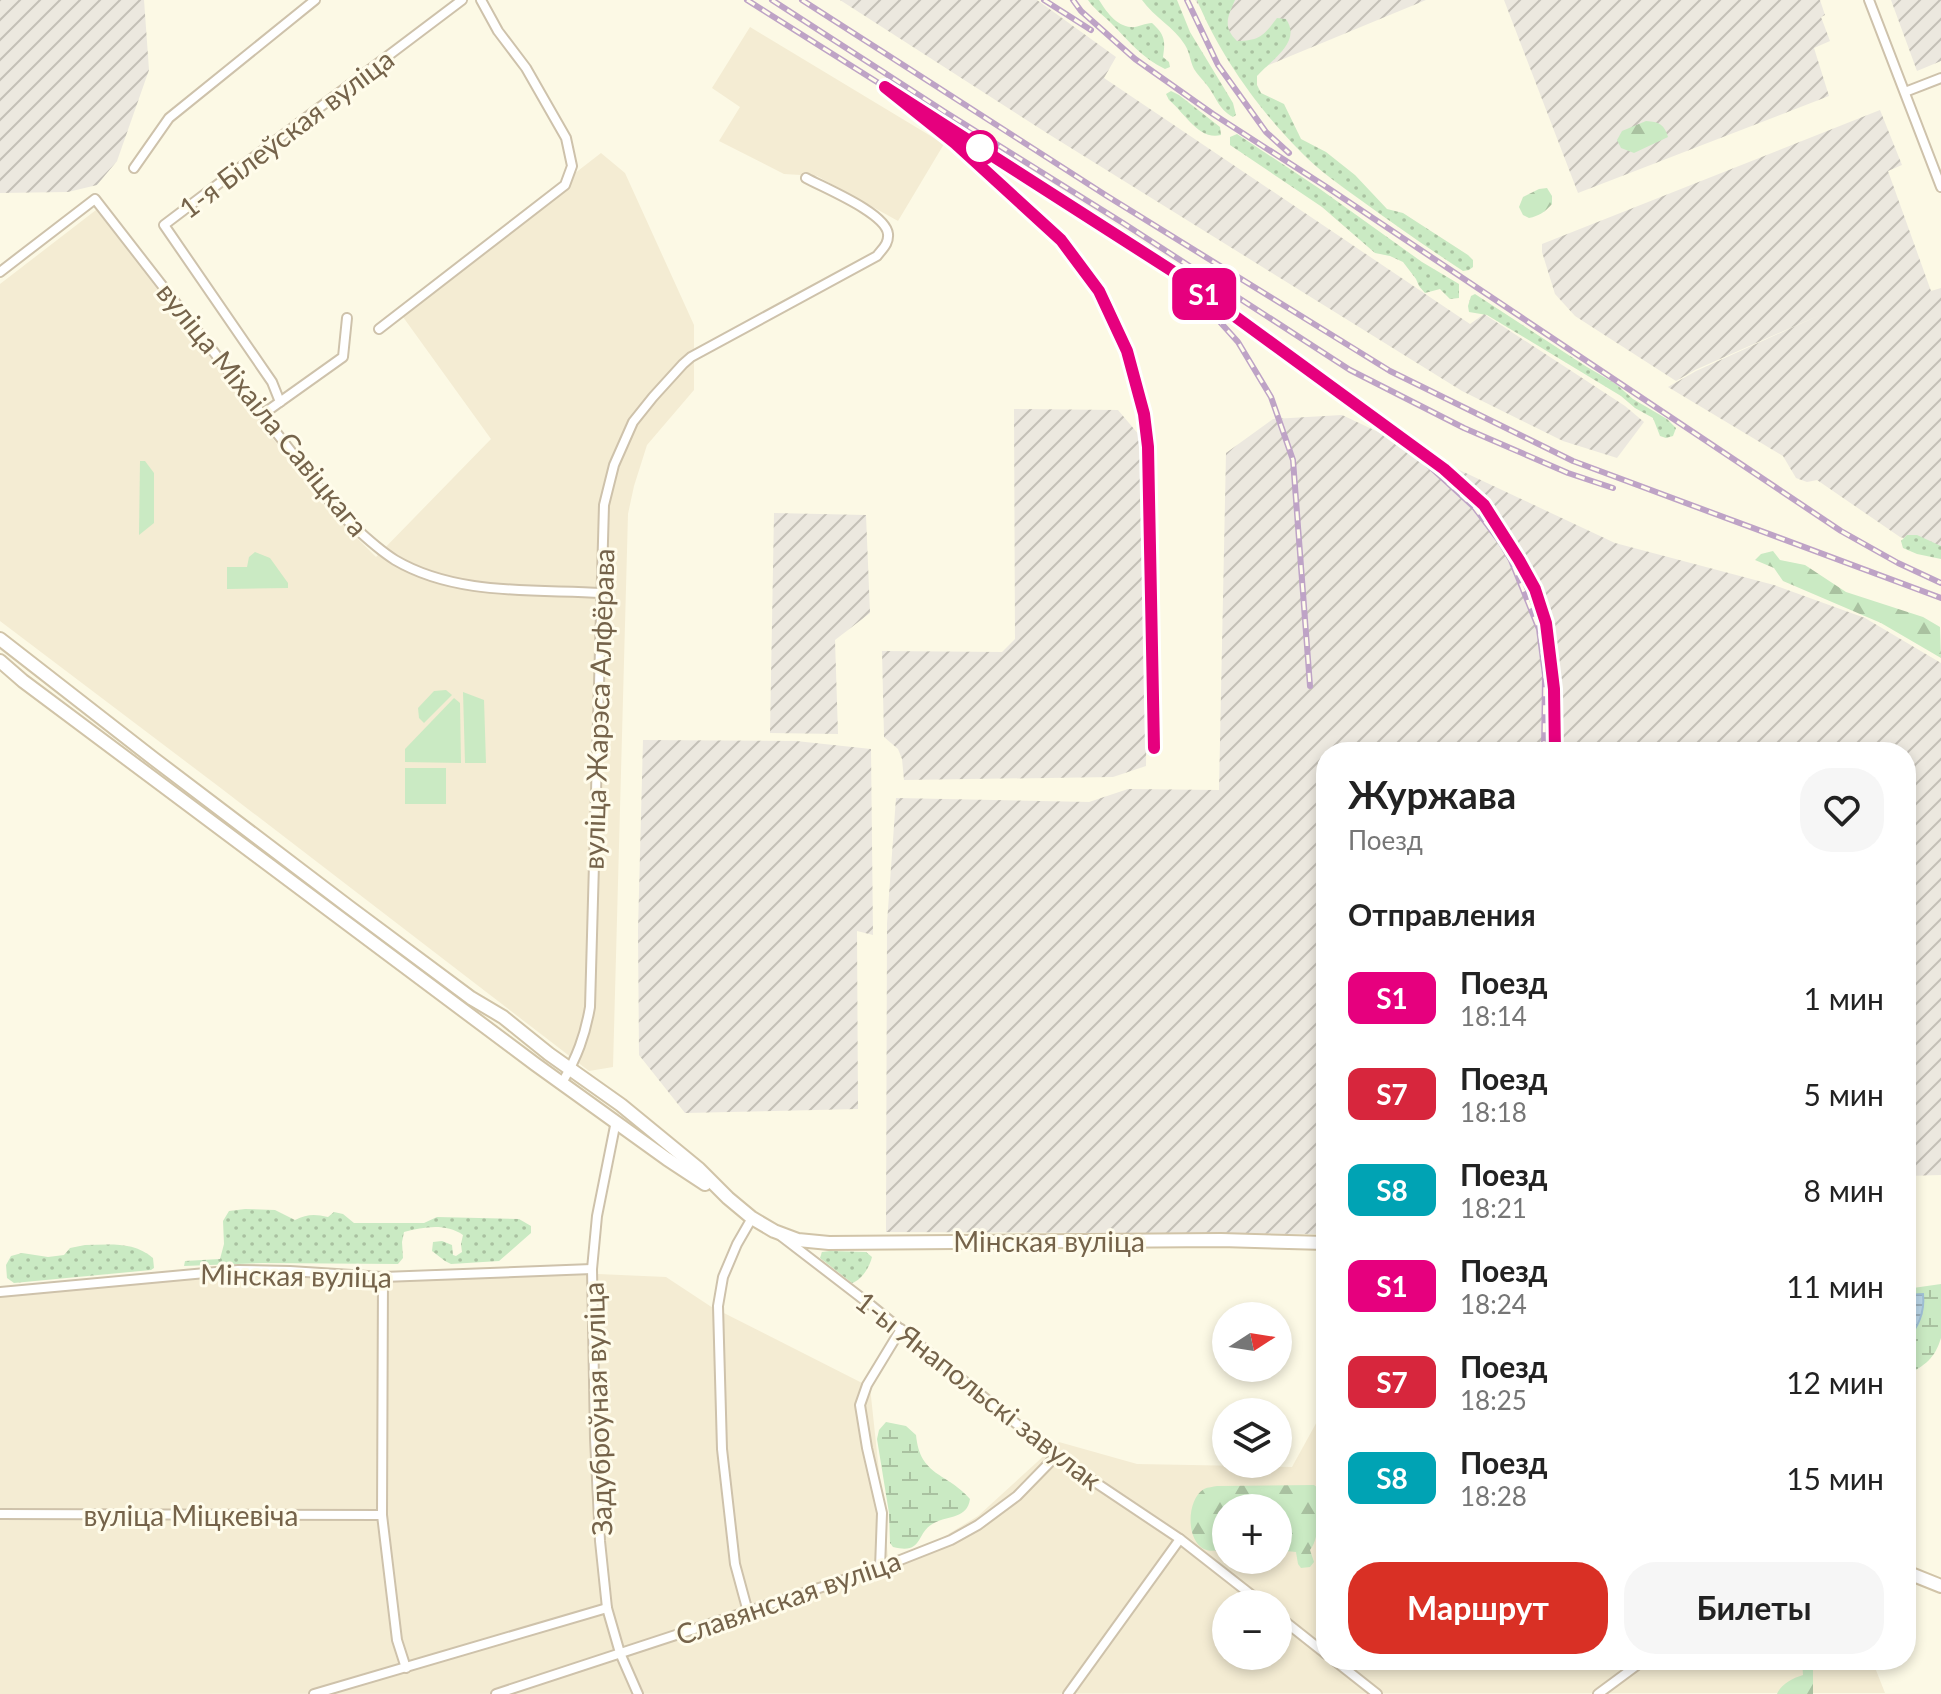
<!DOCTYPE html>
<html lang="ru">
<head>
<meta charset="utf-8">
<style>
	:root { --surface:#fff; --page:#f6f6f6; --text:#222; --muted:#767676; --accent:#d93025 }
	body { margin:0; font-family:Lato,sans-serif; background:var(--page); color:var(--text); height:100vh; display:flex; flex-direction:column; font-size:30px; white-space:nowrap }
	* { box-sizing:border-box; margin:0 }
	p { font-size:26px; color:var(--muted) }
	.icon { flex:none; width:44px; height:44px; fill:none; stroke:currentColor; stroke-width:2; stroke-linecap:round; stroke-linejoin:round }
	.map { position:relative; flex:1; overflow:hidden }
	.sheet { position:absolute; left:1316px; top:742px; width:600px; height:928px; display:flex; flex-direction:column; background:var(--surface); border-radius:32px; box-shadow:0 4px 12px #0003 }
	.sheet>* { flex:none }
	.badge { padding:0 16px; border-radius:12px; font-size:28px; line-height:52px }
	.needle { width:52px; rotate:78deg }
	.controls { position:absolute; left:1212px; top:1302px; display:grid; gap:16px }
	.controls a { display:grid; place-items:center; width:80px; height:80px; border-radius:50%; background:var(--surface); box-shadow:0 4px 12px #0003; font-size:40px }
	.map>.badge { position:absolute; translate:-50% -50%; box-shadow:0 0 0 4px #fff }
	h2 { padding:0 32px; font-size:30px; line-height:72px }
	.round { display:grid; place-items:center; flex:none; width:84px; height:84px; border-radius:32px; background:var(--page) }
	.summary { display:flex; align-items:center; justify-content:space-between; height:136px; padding:0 32px }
	h1 { font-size:38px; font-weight:700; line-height:60px }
	.button { display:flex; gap:16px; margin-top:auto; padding:16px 32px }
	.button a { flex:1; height:92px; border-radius:32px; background:var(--accent); color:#fff; font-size:32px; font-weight:700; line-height:92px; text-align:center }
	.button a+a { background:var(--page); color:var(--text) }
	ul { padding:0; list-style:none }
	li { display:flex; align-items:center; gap:24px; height:96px; padding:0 32px }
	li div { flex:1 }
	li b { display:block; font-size:30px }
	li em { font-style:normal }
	li .badge { min-width:88px; font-weight:700; text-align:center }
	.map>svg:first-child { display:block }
	.residential { fill:#f4ecd3; fill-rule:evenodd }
	.industrial { fill:url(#industrial-furrows) }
	.grass { fill:url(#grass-dots) }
	.forest { fill:url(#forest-firs) }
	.wetland { fill:url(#wetland-marsh) }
	.park { fill:#caeac3 }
	.water { fill:url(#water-rules); stroke:#a0c1d7; stroke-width:2 }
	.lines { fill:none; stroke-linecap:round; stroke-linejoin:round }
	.street-casing { stroke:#cec2ab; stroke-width:12 }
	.secondary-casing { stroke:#d1c4a8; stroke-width:16 }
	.street { stroke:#fff; stroke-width:8 }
	.secondary { stroke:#fff; stroke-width:12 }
	.rail-casing { stroke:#bea3c6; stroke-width:6 }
	.rail { stroke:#fffceb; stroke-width:3; stroke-dasharray:9; stroke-linecap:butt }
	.line-casing { stroke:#fff; stroke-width:18 }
	.line { stroke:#e6007e; stroke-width:12 }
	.stop-dot { fill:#fff; stroke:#e6007e; stroke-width:4 }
	.labels { text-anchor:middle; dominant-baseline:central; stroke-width:6; stroke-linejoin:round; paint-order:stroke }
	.street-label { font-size:28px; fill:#75634a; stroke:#fffceb }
</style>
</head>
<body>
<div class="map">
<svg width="1941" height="1694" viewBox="0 0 1941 1694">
	<defs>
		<pattern id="industrial-furrows" width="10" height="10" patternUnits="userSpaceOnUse" patternTransform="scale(2)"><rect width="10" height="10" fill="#ece8df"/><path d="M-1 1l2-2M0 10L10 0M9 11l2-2" fill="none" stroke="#c4c0b7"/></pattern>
		<pattern id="grass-dots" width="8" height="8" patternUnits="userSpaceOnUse" patternTransform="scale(2)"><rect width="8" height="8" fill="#caeac3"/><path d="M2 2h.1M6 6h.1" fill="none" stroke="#a9c1a0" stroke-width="1.8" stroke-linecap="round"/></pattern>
		<pattern id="forest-firs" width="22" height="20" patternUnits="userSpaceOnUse" patternTransform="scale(2)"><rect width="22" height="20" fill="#caeac3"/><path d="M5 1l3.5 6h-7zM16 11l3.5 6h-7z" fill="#a9c1a0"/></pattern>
		<pattern id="wetland-marsh" width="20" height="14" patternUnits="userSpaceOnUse" patternTransform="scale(2)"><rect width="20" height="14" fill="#caeac3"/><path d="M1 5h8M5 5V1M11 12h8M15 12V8" fill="none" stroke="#a9c1a0"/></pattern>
		<pattern id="water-rules" width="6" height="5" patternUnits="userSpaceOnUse" patternTransform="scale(2)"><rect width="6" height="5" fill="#b9d5e6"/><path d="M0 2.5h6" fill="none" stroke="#9bb0bc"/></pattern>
	</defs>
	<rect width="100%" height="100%" fill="#fcf9e5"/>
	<g class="residential">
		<path d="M 750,27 L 944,144 L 898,221 L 817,176 L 784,174 L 719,141 L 740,107 L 712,88 Z"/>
		<path d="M 601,153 L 625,173 L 694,325 L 694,390 L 647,445 L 634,486 L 628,514 L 613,1067 L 589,1071 L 222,789 L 0,621 L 0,284 L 96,210 L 325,506 L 376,557 L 491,439 L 398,310 Z"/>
		<path d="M 598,1274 L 666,1277 L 710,1306 L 870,1387 L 888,1556 L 901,1557 L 937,1541 L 978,1516 L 1059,1442 L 1137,1464 L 1292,1467 L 1325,1407 L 1326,1660 L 1872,1660 L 1885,1693 L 0,1694 L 0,1296 L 180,1280 L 265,1276 L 390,1280 ZM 1226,1508 L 1278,1508 L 1278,1560 L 1226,1560 ZM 1226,1604 L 1278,1604 L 1278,1656 L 1226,1656 Z"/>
	</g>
	<g class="industrial">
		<path d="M 0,0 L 144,0 L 149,70 L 117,161 L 97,185 L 68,192 L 0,193 Z"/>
		<path d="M 840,0 L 1037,0 L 1116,57 L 1104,78 L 1470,324 L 1484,314 L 1625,406 L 1644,422 L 1617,458 L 1563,441 L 1462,391 L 1050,135 Z"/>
		<path d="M 1195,0 L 1426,0 L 1247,74 Z"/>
		<path d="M 1504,0 L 1820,0 L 1825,15 L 1821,17 L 1830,41 L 1814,48 L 1829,96 L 1578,193 Z"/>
		<path d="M 1891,0 L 1941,0 L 1941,61 L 1917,71 Z"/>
		<path d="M 1880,110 L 1902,165 L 1888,171 L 1931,291 L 1941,288 L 1941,548 L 1900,537 L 1817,480 L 1807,482 L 1796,478 L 1783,456 L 1668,387 L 1696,371 L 1820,315 L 1695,370 L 1676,381 L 1575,316 L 1555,294 L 1542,252 L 1542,244 Z"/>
		<path d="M 1014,409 L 1118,410 L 1140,436 L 1148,600 L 1146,766 L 1113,777 L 904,780 L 902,759 L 898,749 L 884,737 L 882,651 L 1002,652 L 1015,639 Z"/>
		<path d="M 1342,415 L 1615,543 L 1774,585 L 1865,618 L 1941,663 L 1941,1175 L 1906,1176 L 1906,752 L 1326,752 L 1326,1234 L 886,1232 L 887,923 L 896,798 L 1089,802 L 1128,789 L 1219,790 L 1226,453 L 1273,419 Z"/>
		<path d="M 774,513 L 866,515 L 870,613 L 835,640 L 838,734 L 770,733 Z"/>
		<path d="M 643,740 L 796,741 L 871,749 L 873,935 L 857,931 L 858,1109 L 685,1113 L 639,1055 L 638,930 Z"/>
	</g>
	<g class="grass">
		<path d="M 1088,0 L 1099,0 C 1106,11 1116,26 1131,27 C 1137,28 1145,23 1152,23 C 1164,34 1166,40 1163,57 L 1169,62 L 1170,67 L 1165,69 C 1143,59 1128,40 1111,23 C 1103,15 1094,9 1088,0 Z"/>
		<path d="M 1142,0 L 1177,0 L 1190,32 L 1233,103 L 1236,115 L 1233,117 C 1218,109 1216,96 1206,84 C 1202,79 1197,74 1194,69 C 1190,61 1190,53 1185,45 C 1174,27 1154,17 1142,0 Z"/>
		<path d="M 1197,0 L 1235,0 C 1228,17 1222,26 1237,41 C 1260,41 1264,35 1277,18 L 1286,19 C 1302,42 1272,59 1257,76 L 1257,85 L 1261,93 L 1284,104 L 1301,139 L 1326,152 L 1355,175 L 1387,209 L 1403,213 L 1468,255 L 1473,260 L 1473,267 L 1469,270 L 1463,271 C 1428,248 1395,225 1362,201 C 1341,186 1318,170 1300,151 C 1259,110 1219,54 1197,0 Z"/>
		<path d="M 1171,91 L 1179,95 L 1220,127 L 1221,135 C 1199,141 1184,112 1169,100 L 1166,94 Z"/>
		<path d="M 1237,134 L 1320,189 L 1422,262 L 1459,284 L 1459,298 L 1450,299 L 1440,289 L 1425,293 L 1419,286 L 1416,279 L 1403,262 L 1390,256 L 1375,253 L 1322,207 L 1230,145 L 1230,137 Z"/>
		<path d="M 1475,294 L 1587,367 L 1616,384 L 1633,399 L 1667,419 L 1676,428 L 1673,436 L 1666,438 L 1660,436 L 1653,418 L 1635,408 L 1621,396 L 1487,315 L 1469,312 L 1468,306 L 1471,296 Z"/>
		<path d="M 1907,535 L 1917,535 L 1941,546 L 1941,559 L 1917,554 L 1903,548 L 1901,541 Z"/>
		<path d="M 245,1209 L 275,1210 L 295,1220 C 307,1214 315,1214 328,1217 L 334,1212 L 343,1214 L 354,1223 L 424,1223 L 437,1217 L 519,1219 L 531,1226 L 531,1233 L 499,1261 L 451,1264 L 445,1261 L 432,1251 L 433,1242 L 442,1241 L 452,1245 L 453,1255 L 456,1256 L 462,1252 L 461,1244 L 463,1235 C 445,1223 424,1227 404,1232 L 402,1242 L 403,1258 L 398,1264 L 263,1263 L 184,1266 L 185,1261 L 220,1259 L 224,1244 L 223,1221 L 229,1211 Z"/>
		<path d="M 85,1245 C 109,1245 133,1241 153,1258 L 154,1268 L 151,1270 L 14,1283 L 7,1278 L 6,1265 L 11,1256 L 22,1253 L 48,1257 L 64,1255 L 70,1248 Z"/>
		<path d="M 830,1251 L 866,1252 L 872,1257 C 870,1266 862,1280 852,1283 L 820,1258 L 822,1252 Z"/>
	</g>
	<g class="forest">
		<path d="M 1646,121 C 1659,122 1664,124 1668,137 L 1634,153 L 1621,148 L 1617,140 L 1622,131 Z"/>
		<path d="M 1547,188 L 1552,196 L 1552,204 C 1545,212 1539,216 1529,218 L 1523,215 L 1519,207 L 1523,197 L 1539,189 Z"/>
		<path d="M 1773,551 L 1780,560 L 1805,565 L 1846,592 L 1923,617 L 1940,627 L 1941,658 L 1881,623 L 1783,581 L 1774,568 L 1755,560 L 1761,554 Z"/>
		<path d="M 1314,1485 L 1326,1494 L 1326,1513 C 1315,1523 1319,1539 1310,1550 L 1314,1562 L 1310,1567 L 1301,1568 L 1298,1564 L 1296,1552 L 1286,1551 L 1278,1559 L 1278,1508 L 1226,1508 L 1226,1547 C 1187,1567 1181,1503 1204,1489 C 1208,1487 1213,1487 1217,1486 Z"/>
		<path d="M 1802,1660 L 1813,1660 L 1813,1694 L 1777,1694 C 1781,1684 1793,1678 1803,1675 Z"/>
	</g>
	<g class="wetland">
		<path d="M 1941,1284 L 1941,1338 C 1935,1358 1925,1366 1906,1375 L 1906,1342 L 1919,1323 L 1909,1295 L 1906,1295 L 1906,1289 Z"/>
		<path d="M 886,1422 L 906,1426 L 916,1435 C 920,1477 947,1472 970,1499 C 967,1519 949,1515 934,1523 C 915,1533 924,1555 893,1547 L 890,1543 L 889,1513 L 877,1439 L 879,1430 Z"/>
	</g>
	<g class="park">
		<path d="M 140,461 L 145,461 L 154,473 L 154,523 L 139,535 Z"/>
		<path d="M 255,552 L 270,558 L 288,583 L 288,588 L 227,589 L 227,567 L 247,567 L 249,557 Z"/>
		<path d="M 446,690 L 452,695 L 424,723 L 419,718 L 418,708 L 434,691 Z"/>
		<path d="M 463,692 L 484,700 L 486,763 L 465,763 Z"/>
		<path d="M 454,698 L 460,703 L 461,763 L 405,762 L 405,749 Z"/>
		<rect x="405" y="768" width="41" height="36"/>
	</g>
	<path class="water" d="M 1923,1294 C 1925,1313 1918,1327 1906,1342 L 1906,1295 Z"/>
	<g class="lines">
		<defs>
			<g id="street">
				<path d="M 1869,0 L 1941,187"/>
				<path d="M 1905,92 L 1941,78"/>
				<path d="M 134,168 L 169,118 L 315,0"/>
				<path d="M 0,272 L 95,199 L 338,512 C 357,529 374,547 395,560 C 456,596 533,589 602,593"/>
				<path d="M 379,329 L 565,185 L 572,166 L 566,138 L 526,68 L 498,31 L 481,0"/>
				<path d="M 280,402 L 272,382 L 164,225 L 462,0"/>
				<path d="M 263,414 L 343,357 L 347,318"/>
				<path d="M 562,1083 C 577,1057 585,1036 590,1007 L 604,505 L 614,465 L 633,422 L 653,397 L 683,364 L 691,357 L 877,256 C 882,249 889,244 888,234 C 886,213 824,188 806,178"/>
				<path d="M 616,1121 L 597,1216 L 592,1269 L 595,1438 L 600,1541 L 607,1608 L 620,1653 L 638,1694"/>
				<path d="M 781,1236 L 872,1306 L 1056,1456 L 1180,1539 L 1263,1604"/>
				<path d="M 383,1277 L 382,1515 L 397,1640 L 406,1668"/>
				<path d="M 0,1292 L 238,1270 L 290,1271 L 383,1277 L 592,1269"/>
				<path d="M 0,1514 L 382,1515"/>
				<path d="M 880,1568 L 882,1513 L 867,1448 L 860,1405 L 867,1385 L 901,1329"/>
				<path d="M 748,1612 L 735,1564 L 722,1449 L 718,1306 L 723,1277 L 737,1244 L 752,1218"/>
				<path d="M 1278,1616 L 1326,1654"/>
				<path d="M 1334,1660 L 1377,1694"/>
				<path d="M 314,1694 L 607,1608"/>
				<path d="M 496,1694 L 880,1568 L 951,1540 L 978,1525 L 1017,1496 L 1056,1456"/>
				<path d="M 1068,1694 L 1180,1539"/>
				<path d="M 1598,1694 L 1644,1660"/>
			</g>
			<g id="secondary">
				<path d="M 0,639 L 154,759 L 349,907 L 471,998 L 503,1017 L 549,1054 L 621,1105 L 699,1169 L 728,1198 L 752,1218 L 774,1231 L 798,1240 L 829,1243 L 1221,1240 L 1326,1243"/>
				<path d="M 0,661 L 23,681 L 535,1064 L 667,1159 L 705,1184"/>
				<path d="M 1906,1572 L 1941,1586"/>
			</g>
		</defs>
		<use href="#street" class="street-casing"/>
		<use href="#secondary" class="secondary-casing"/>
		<use href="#street" class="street"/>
		<use href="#secondary" class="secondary"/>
		<defs>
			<g id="rail">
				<path d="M 747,0 L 885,87 L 955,143 L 1061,240 L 1099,291 L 1127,351 L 1144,414 L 1148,447 L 1154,748"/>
				<path d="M 772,0 L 945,112 L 1123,223 L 1350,370 L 1464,428 L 1568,473 L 1613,488"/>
				<path d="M 802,0 L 1107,196 L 1390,371 L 1573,461 L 1941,598"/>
				<path d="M 1044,0 L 1091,30"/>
				<path d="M 1073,0 L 1081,11 L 1135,59 L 1213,114 L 1328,188 L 1841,531 L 1898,563 L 1941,583"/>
				<path d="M 1187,0 L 1218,65 L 1266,132 L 1289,153"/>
				<path d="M 983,150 L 1177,274 L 1238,342 L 1271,397 L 1293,460 L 1310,686"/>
				<path d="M 1206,295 L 1398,437 L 1474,507 L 1501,543 L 1511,560 L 1539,629 L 1545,675 L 1544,752"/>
			</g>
		</defs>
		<use href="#rail" class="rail-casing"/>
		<use href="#rail" class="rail"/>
	</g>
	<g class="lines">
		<defs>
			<path id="line" d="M 1154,748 L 1148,447 L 1144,414 L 1127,351 L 1099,291 L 1061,240 L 955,143 L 885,87 L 1177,274 L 1444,469 L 1484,505 L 1519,560 L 1535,589 L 1546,623 L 1554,689 L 1555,752"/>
		</defs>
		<use href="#line" class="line-casing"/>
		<use href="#line" class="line"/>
	</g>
	<circle class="stop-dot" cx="980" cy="148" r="16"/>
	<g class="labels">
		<g class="street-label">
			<text transform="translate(286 133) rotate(-37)">1-я Білеўская вуліца</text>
			<text transform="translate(263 409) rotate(51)">вуліца Міхаіла Савіцкага</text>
			<text transform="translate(598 709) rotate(-88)">вуліца Жарэса Алфёрава</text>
			<text x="1049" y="1241">Мінская вуліца</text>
			<text transform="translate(296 1275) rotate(1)">Мінская вуліца</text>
			<text transform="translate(979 1390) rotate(38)">1-ы Янапольскі завулак</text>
			<text transform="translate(597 1409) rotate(-92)">Задуброўная вуліца</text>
			<text x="191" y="1515">вуліца Міцкевіча</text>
			<text transform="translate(788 1597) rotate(-19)">Славянская вуліца</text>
		</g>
	</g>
</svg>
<div class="controls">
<a><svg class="needle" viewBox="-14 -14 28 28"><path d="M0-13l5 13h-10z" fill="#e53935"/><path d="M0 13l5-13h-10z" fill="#767676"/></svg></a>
<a><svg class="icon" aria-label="layers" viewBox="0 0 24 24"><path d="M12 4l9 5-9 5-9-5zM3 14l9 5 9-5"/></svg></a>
<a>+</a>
<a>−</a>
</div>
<b class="badge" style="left:1204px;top:294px;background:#e6007e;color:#fff">S1</b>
<section class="sheet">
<div class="summary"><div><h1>Журжава</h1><p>Поезд</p></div><a class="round"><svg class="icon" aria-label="heart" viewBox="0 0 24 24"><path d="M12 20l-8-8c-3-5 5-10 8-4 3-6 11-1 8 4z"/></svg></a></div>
<h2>Отправления</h2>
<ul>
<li><span class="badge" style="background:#e6007e;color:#fff">S1</span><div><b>Поезд</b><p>18:14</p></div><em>1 мин</em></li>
<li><span class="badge" style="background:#d7263d;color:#fff">S7</span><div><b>Поезд</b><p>18:18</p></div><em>5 мин</em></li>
<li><span class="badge" style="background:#00a3b4;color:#fff">S8</span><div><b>Поезд</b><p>18:21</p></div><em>8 мин</em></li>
<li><span class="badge" style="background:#e6007e;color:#fff">S1</span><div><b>Поезд</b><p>18:24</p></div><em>11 мин</em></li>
<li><span class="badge" style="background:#d7263d;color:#fff">S7</span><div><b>Поезд</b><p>18:25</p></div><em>12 мин</em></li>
<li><span class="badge" style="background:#00a3b4;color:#fff">S8</span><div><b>Поезд</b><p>18:28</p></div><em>15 мин</em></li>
</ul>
<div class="button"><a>Маршрут</a><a>Билеты</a></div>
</section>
</div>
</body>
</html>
